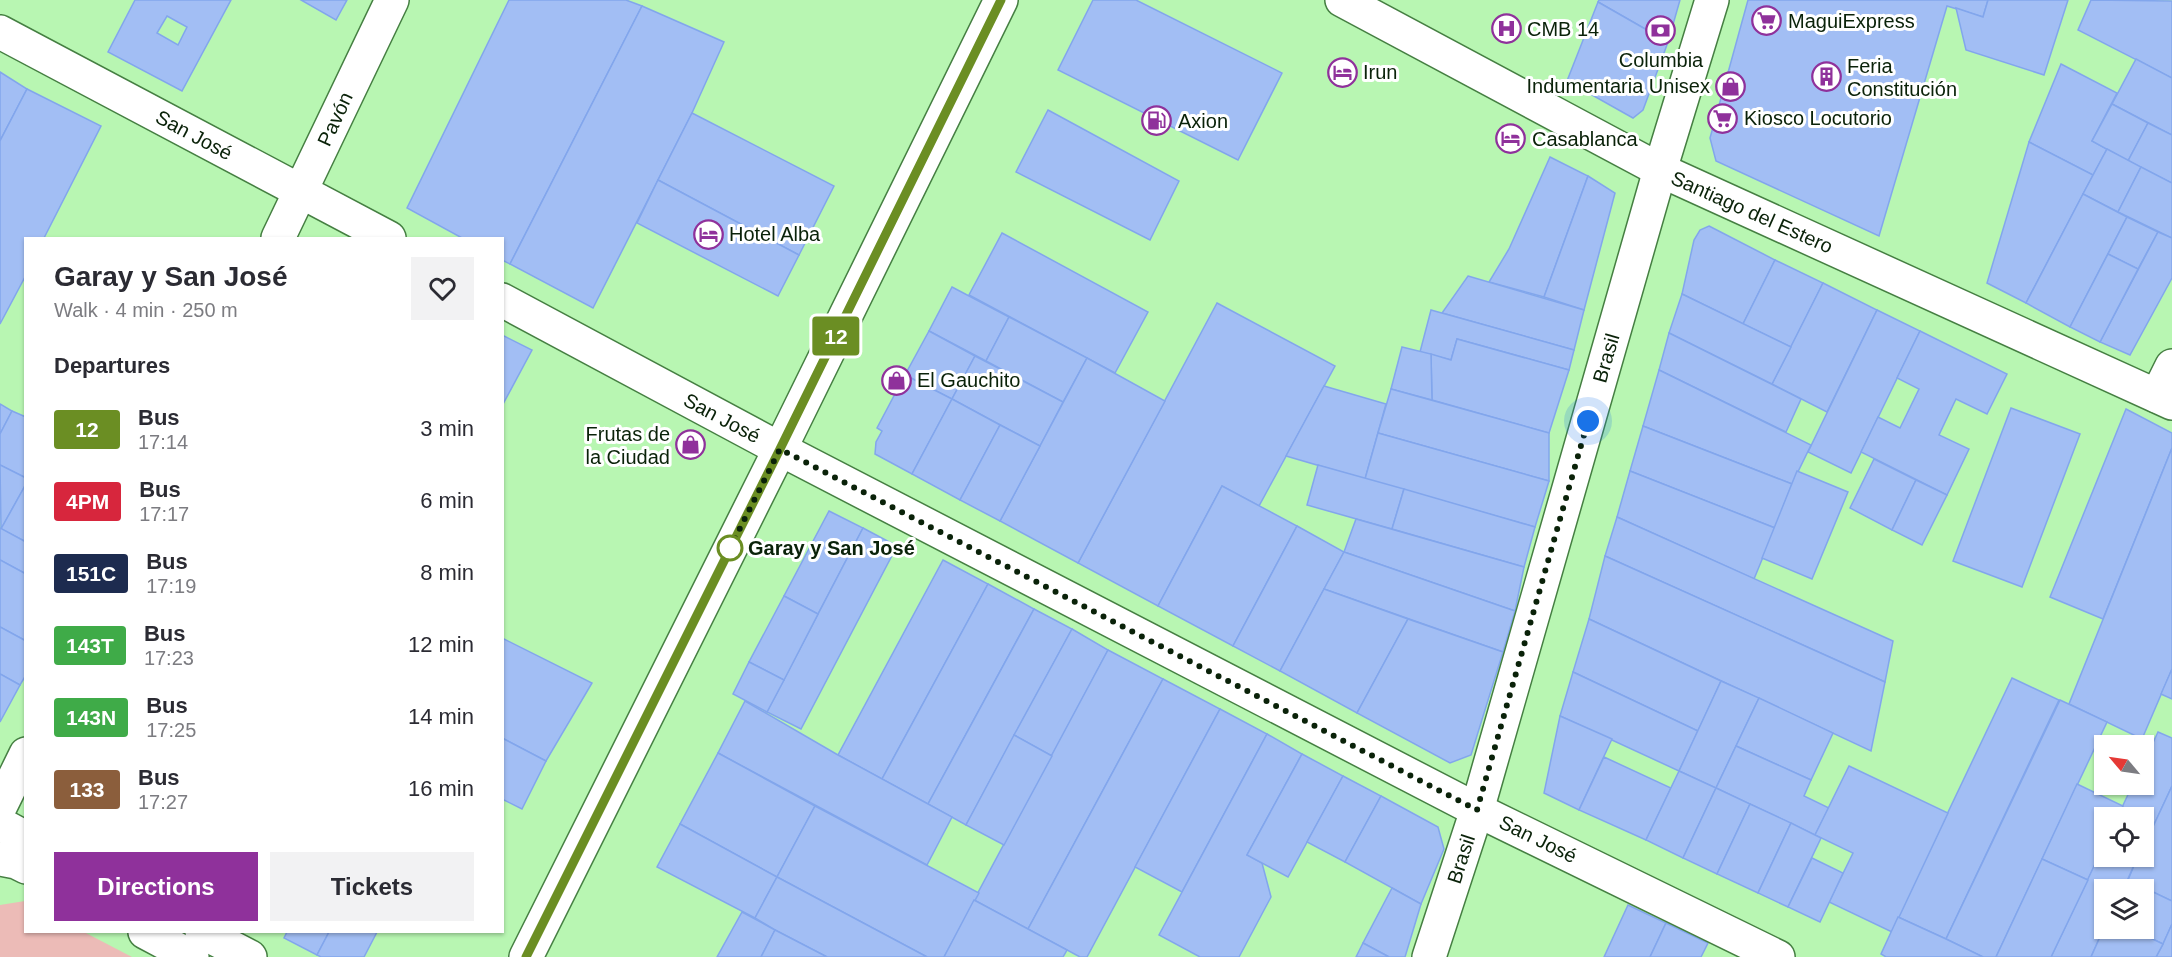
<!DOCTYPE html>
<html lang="en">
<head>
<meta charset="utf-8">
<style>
	:root { --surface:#fff; --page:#f2f2f3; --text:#2b2b33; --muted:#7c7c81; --accent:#8f319b }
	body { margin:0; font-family:Arial,sans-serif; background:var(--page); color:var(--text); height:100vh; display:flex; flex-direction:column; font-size:22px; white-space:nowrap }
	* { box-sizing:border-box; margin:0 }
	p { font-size:20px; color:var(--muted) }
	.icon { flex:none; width:33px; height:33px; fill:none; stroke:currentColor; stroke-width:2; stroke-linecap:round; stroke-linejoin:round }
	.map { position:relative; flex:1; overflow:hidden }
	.details { position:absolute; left:24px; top:237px; width:480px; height:696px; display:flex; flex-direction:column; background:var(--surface); border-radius:0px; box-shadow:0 2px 4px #0004 }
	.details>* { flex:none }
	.badge { padding:0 12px; border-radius:4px; font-size:21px; line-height:39px }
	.needle { width:39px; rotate:299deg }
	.tools { position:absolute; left:2094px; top:735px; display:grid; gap:12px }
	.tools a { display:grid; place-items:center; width:60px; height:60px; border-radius:0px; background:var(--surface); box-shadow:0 2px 4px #0004; font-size:30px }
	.you { position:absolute; width:30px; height:30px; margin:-15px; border:4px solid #fff; border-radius:50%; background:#1a73e8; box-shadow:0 0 0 9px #1a73e833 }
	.map>.badge { position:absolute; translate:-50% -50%; box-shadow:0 0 0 3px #fff }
	h2 { padding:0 30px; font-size:22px; line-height:54px }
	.round { display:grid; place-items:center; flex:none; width:63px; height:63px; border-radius:0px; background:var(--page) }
	.headline { display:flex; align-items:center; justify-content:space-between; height:102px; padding:0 30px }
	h1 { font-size:28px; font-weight:700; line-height:45px }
	.action { display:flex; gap:12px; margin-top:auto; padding:12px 30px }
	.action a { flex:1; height:69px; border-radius:0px; background:var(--accent); color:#fff; font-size:24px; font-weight:700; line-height:69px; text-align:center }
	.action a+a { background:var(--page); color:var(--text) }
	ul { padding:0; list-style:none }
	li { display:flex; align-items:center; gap:18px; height:72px; padding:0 30px }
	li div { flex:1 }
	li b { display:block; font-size:22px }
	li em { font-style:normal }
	li .badge { min-width:66px; font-weight:700; text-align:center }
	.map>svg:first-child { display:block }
	.green { fill:#ecbbb7 }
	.building { fill:#a2bef4; stroke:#82a6ec; stroke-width:1.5; fill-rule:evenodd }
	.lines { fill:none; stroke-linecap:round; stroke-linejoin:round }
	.minor-casing { stroke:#457f42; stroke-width:36 }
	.tertiary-casing { stroke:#457f42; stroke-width:36 }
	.secondary-casing { stroke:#457f42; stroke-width:36 }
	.minor { stroke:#fff; stroke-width:33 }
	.tertiary { stroke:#fff; stroke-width:33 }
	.secondary { stroke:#fff; stroke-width:33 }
	.line-casing { stroke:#fff; stroke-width:14 }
	.line { stroke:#6b8e23; stroke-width:9 }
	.walk { stroke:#0a2209; stroke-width:6; stroke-dasharray:0 10.8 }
	.stop-dot { fill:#fff; stroke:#6b8e23; stroke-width:3 }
	.labels { text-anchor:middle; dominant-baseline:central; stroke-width:6; stroke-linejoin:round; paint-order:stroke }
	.poi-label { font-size:20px; fill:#0a2209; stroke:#fff; text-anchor:start }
	.street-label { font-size:20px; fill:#0a2209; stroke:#fff }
	.stop-label { font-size:20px; font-weight:bold; fill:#0a2209; stroke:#fff; text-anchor:start }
</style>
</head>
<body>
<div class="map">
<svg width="2172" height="957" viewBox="0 0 2172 957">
	<rect width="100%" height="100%" fill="#b8f6b2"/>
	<path class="green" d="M 25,901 L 26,932 L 84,932 L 132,957 L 0,957 L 0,905 Z"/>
	<g class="building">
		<path d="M 135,0 L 231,0 L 182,91 L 108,52 ZM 167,16 L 187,27 L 178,45 L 157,33 Z"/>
		<path d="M 301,0 L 347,0 L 336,20 Z"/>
		<path d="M 509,0 L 626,0 L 642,6 L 510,264 L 502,260 L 502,238 L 462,238 L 407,208 Z"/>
		<path d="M 1093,0 L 1136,0 L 1282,73 L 1238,160 L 1058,70 Z"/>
		<path d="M 1599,0 L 1680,0 L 1668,42 L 1598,2 Z"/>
		<path d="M 1748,0 L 1988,0 L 1983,17 L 1947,6 L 1879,236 L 1716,161 L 1710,138 Z"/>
		<path d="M 1988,0 L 2068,0 L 2044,75 L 1966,50 L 1956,8 L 1983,17 Z"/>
		<path d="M 2091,0 L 2172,1 L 2172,78 L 2078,30 Z"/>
		<path d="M 1598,2 L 1668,42 L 1643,110 L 1633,118 L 1567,81 Z"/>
		<path d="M 642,6 L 724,42 L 692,113 L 593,308 L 510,264 Z"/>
		<path d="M 2136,59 L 2172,78 L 2172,135 L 2112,104 Z"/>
		<path d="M 2061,64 L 2117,93 L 2092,141 L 2107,149 L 2093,175 L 2029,142 Z"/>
		<path d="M 0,72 L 27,89 L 0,141 Z"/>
		<path d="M 27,89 L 101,126 L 44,238 L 26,238 L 26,275 L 0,324 L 0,141 Z"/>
		<path d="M 2112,104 L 2148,123 L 2128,161 L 2092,141 Z"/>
		<path d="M 1048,110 L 1179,181 L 1150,240 L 1016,172 Z"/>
		<path d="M 692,113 L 834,186 L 799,255 L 658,180 Z"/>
		<path d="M 2148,123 L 2172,135 L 2172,183 L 2128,161 Z"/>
		<path d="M 2029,142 L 2093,175 L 2026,303 L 1987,283 Z"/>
		<path d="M 2107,149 L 2141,167 L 2118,212 L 2083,194 Z"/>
		<path d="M 1550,157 L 1588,176 L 1544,297 L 1489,282 L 1509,249 Z"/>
		<path d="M 2141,167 L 2172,183 L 2172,238 L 2118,212 Z"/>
		<path d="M 1588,176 L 1615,193 L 1584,310 L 1544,297 Z"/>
		<path d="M 658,180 L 799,255 L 778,296 L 637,223 Z"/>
		<path d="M 2083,194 L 2127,217 L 2070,327 L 2026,303 Z"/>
		<path d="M 2127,217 L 2158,232 L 2138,269 L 2108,254 Z"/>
		<path d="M 1709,226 L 1775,260 L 1743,324 L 1682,294 L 1694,240 L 1700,230 Z"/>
		<path d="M 2158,232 L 2172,238 L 2172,278 L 2130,355 L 2100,342 Z"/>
		<path d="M 1002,233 L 1148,312 L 1115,373 L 969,295 Z"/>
		<path d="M 2108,254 L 2138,269 L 2100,342 L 2070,327 Z"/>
		<path d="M 1775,260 L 1823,283 L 1791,347 L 1743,324 Z"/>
		<path d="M 1468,276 L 1584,310 L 1574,350 L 1442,313 Z"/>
		<path d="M 1823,283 L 1877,310 L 1827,412 L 1772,384 Z"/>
		<path d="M 952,287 L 1009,317 L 986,361 L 929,331 Z"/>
		<path d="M 1682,294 L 1791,347 L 1772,384 L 1669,333 Z"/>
		<path d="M 1217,303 L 1335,366 L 1259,506 L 1222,486 L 1158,606 L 1078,563 Z"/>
		<path d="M 1431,310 L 1574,350 L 1569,370 L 1457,339 L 1451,360 L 1420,352 Z"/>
		<path d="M 1877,310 L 1920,331 L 1851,473 L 1808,452 Z"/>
		<path d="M 1009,317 L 1087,358 L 1063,402 L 986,361 Z"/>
		<path d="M 929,331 L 975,356 L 952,399 L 905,375 Z"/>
		<path d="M 1920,331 L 2007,374 L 1987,414 L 1956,399 L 1939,435 L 1969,449 L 1947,495 L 1861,452 L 1878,417 L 1900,428 L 1919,389 L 1897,378 Z"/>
		<path d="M 1669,333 L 1801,399 L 1786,432 L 1659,370 Z"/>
		<path d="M 502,335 L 532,350 L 502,406 Z"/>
		<path d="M 1457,339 L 1569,370 L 1549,433 L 1432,400 L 1431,354 L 1451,360 Z"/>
		<path d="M 1402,347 L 1431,354 L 1432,400 L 1391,389 Z"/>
		<path d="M 975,356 L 1063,402 L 1040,446 L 952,399 Z"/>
		<path d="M 1087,358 L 1165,401 L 1078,563 L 1000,521 Z"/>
		<path d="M 1659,370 L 1811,445 L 1792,484 L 1643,426 Z"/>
		<path d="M 905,375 L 952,399 L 912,474 L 875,454 L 876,442 L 882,431 L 877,428 Z"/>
		<path d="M 1324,386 L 1386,404 L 1365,479 L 1286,456 Z"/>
		<path d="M 1391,389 L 1549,433 L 1549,481 L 1378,433 Z"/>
		<path d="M 952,399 L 1000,425 L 960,500 L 912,474 Z"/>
		<path d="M 0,404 L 12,411 L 0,434 Z"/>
		<path d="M 2011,408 L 2080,434 L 2022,587 L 1953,561 Z"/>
		<path d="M 2126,409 L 2172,433 L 2172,448 L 2103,619 L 2050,597 Z"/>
		<path d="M 12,411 L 26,417 L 26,478 L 0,465 L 0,434 Z"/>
		<path d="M 1000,425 L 1040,446 L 1000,521 L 960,500 Z"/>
		<path d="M 1643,426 L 1792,484 L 1775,528 L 1630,471 Z"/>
		<path d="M 1378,433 L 1549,481 L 1535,527 L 1365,479 Z"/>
		<path d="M 2172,448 L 2172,669 L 2142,739 L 2069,704 Z"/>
		<path d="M 1874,459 L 1916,480 L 1892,530 L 1850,508 Z"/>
		<path d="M 0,465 L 26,478 L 26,484 L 1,529 Z"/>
		<path d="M 1318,465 L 1404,489 L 1392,529 L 1307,505 Z"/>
		<path d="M 1630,471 L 1775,528 L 1754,579 L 1617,517 Z"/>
		<path d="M 1797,471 L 1848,492 L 1812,579 L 1762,558 Z"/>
		<path d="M 1916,480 L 1947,495 L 1922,545 L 1892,530 Z"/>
		<path d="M 26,484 L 26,542 L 1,529 Z"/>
		<path d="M 1222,486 L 1297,526 L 1233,646 L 1158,606 Z"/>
		<path d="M 1404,489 L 1535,527 L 1524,567 L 1392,529 Z"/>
		<path d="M 829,511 L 863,528 L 818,614 L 784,596 Z"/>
		<path d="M 1617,517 L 1893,641 L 1885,682 L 1605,556 Z"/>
		<path d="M 1356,519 L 1524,567 L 1515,611 L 1344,552 Z"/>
		<path d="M 1297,526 L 1344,552 L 1280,671 L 1233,646 Z"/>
		<path d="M 0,528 L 26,542 L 26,574 L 0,560 Z"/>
		<path d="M 863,528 L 897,546 L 801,729 L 767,712 Z"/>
		<path d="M 1344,552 L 1515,611 L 1503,652 L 1324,589 Z"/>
		<path d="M 1605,556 L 1885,682 L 1871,751 L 1589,619 Z"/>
		<path d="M 0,560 L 26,574 L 26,641 L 0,627 Z"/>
		<path d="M 943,560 L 988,584 L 882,779 L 838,755 Z"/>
		<path d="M 988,584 L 1034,609 L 928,804 L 882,779 Z"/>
		<path d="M 1324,589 L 1408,619 L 1357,713 L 1280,671 Z"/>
		<path d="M 784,596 L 818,614 L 784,680 L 749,662 Z"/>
		<path d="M 1034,609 L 1072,629 L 966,825 L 928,804 Z"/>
		<path d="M 1408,619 L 1503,652 L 1471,755 L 1450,763 L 1357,713 Z"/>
		<path d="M 1589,619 L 1721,681 L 1698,731 L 1573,672 Z"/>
		<path d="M 0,627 L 26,641 L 26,675 L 20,685 L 0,674 Z"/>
		<path d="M 1072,629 L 1108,650 L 1052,756 L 1014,735 Z"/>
		<path d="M 502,638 L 592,683 L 546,761 L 502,738 Z"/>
		<path d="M 1108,650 L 1163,679 L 1028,929 L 974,900 Z"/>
		<path d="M 749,662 L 784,680 L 767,712 L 733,694 Z"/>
		<path d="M 2172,669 L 2172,699 L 2161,694 Z"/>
		<path d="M 1573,672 L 1698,731 L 1679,771 L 1560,716 Z"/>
		<path d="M 0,674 L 20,685 L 0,722 Z"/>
		<path d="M 2012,678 L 2059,700 L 1946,939 L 1898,917 Z"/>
		<path d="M 1163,679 L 1220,709 L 1087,957 L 1080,957 L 1028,929 Z"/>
		<path d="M 1721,681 L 1759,698 L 1716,788 L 1679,771 Z"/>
		<path d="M 1759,698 L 1833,733 L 1811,780 L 1736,746 Z"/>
		<path d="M 2060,700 L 2107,722 L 1996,957 L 1983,957 L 1946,939 Z"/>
		<path d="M 745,701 L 838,755 L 952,817 L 927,865 L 718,753 Z"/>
		<path d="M 1220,709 L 1267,734 L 1182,892 L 1135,867 Z"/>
		<path d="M 1560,716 L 1612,739 L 1579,810 L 1544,793 Z"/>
		<path d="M 2158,732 L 2172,738 L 2172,786 L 2144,846 L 2144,818 L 2117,818 L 2133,784 L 2144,784 L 2144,762 Z"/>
		<path d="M 1267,734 L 1302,754 L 1247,855 L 1262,863 L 1271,897 L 1239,957 L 1200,957 L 1159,935 Z"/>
		<path d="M 1014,735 L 1052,756 L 1004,845 L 966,825 Z"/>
		<path d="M 502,738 L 546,761 L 522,809 L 502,799 Z"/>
		<path d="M 1736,746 L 1811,780 L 1804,796 L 1829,808 L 1815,835 L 1716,788 Z"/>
		<path d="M 718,753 L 815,806 L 777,877 L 680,824 Z"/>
		<path d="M 1302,754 L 1343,776 L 1288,877 L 1247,855 Z"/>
		<path d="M 1604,757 L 1671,788 L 1646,840 L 1579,810 Z"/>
		<path d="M 1849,766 L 1948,813 L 1892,932 L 1829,902 L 1853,853 L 1815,835 Z"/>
		<path d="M 1679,771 L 1716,788 L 1683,858 L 1646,840 Z"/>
		<path d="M 1343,776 L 1381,796 L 1345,862 L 1307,842 Z"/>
		<path d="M 2077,784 L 2123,806 L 2117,818 L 2104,818 L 2104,845 L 2088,880 L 2042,859 Z"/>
		<path d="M 2172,786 L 2172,901 L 2128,880 L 2138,856 L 2144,856 L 2144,846 Z"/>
		<path d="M 1716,788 L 1750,804 L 1717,874 L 1683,858 Z"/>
		<path d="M 1381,796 L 1438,827 L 1444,849 L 1421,904 L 1345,862 Z"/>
		<path d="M 1750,804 L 1791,823 L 1758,893 L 1717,874 Z"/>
		<path d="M 815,806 L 979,893 L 944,957 L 927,957 L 777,877 Z"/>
		<path d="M 1791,823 L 1821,838 L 1788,907 L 1758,893 Z"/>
		<path d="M 680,824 L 777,877 L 755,918 L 657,867 Z"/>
		<path d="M 2104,845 L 2104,856 L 2138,856 L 2123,890 L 2104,890 L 2104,928 L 2091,957 L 2051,957 Z"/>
		<path d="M 1812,858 L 1843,873 L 1820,922 L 1788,907 Z"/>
		<path d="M 2042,859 L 2088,880 L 2051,957 L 1996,957 Z"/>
		<path d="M 777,877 L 927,957 L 827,957 L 775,930 L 755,918 Z"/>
		<path d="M 2128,880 L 2172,901 L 2172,924 L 2163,944 L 2130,928 L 2144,928 L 2144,890 L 2123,890 Z"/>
		<path d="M 1392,888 L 1421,904 L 1405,957 L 1389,957 L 1363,943 Z"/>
		<path d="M 974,900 L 1067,950 L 1063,957 L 944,957 Z"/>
		<path d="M 1628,905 L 1666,923 L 1650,957 L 1604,957 Z"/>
		<path d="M 742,912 L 775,930 L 761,957 L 717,957 Z"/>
		<path d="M 1898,917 L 1946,939 L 1983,957 L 1886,957 L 1881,954 Z"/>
		<path d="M 1666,923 L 1708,943 L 1701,957 L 1650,957 Z"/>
		<path d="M 2172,924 L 2172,957 L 2156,957 L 2163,944 Z"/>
		<path d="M 2104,928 L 2130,928 L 2163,944 L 2156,957 L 2091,957 Z"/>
		<path d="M 775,930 L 827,957 L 761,957 Z"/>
		<path d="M 287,932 L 329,932 L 317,955 L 284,938 Z"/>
		<path d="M 329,932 L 377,932 L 364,957 L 321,957 L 317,955 Z"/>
		<path d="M 1363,943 L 1389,957 L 1356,957 Z"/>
	</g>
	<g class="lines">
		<defs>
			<g id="minor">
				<path d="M 1342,0 L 1660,170 L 2172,403"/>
				<path d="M 0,32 L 389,238"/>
				<path d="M 502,300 L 780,449 L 1477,810 L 1778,957"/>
				<path d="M 2157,396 L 2172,366"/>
				<path d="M 0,824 L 26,838"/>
				<path d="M 0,859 L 16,862 L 26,867"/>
				<path d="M 145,932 L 192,957"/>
				<path d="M 202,932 L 250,957"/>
			</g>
			<g id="tertiary">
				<path d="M 278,238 L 392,0"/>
				<path d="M 0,807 L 26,754"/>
				<path d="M 1429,957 L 1477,810 L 1660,170 L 1712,0"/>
			</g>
			<path id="secondary" d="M 526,957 L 780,449 L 1001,0"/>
		</defs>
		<use href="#minor" class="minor-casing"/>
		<use href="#tertiary" class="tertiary-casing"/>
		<use href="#secondary" class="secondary-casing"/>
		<use href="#minor" class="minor"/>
		<use href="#tertiary" class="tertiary"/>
		<use href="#secondary" class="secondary"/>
	</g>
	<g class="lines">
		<defs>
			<path id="line" d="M 526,957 L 780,449 L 1001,0"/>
		</defs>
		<use href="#line" class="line-casing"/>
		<use href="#line" class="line"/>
		<path class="walk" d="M 730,548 L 780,449 L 1477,810 L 1588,421"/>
	</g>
	<defs>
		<symbol id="supermarket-ring" viewBox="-11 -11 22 22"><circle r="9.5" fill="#fff" stroke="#8f319b" stroke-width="1.5"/><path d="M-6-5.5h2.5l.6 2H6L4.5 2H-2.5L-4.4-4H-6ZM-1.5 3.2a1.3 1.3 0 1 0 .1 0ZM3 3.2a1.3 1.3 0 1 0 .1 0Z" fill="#8f319b"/></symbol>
		<symbol id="hospital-ring" viewBox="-11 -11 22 22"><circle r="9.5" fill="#fff" stroke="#8f319b" stroke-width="1.5"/><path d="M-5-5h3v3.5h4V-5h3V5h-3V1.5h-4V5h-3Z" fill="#8f319b"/></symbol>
		<symbol id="bank-ring" viewBox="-11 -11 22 22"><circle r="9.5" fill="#fff" stroke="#8f319b" stroke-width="1.5"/><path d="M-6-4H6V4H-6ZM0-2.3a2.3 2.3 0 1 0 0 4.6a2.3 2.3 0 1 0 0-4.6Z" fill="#8f319b"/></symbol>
		<symbol id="hotel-ring" viewBox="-11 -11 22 22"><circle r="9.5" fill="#fff" stroke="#8f319b" stroke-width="1.5"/><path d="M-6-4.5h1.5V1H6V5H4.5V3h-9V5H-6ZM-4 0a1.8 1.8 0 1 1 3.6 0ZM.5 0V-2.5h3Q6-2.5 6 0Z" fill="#8f319b"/></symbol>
		<symbol id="building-ring" viewBox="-11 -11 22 22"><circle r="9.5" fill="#fff" stroke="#8f319b" stroke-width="1.5"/><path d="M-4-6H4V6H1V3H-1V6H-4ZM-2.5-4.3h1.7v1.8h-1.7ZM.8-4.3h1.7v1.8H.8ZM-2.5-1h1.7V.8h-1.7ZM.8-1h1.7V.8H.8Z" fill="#8f319b"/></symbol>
		<symbol id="shop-ring" viewBox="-11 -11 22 22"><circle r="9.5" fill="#fff" stroke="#8f319b" stroke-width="1.5"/><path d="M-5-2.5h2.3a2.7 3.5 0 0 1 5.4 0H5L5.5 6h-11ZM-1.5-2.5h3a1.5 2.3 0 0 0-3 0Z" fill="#8f319b"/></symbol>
		<symbol id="fuel-ring" viewBox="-11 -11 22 22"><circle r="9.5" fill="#fff" stroke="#8f319b" stroke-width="1.5"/><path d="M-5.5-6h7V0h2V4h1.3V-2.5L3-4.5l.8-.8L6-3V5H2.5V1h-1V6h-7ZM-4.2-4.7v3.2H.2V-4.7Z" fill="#8f319b"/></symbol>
	</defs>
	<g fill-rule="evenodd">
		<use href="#supermarket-ring" x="1750" y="4" width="33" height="33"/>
		<use href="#hospital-ring" x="1490" y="12" width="33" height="33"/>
		<use href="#bank-ring" x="1644" y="14" width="33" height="33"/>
		<use href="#hotel-ring" x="1326" y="56" width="33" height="33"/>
		<use href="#building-ring" x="1810" y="60" width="33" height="33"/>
		<use href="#shop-ring" x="1714" y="70" width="33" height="33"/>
		<use href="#supermarket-ring" x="1706" y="102" width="33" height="33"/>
		<use href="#fuel-ring" x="1140" y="104" width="33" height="33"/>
		<use href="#hotel-ring" x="1494" y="122" width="33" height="33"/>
		<use href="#hotel-ring" x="692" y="218" width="33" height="33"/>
		<use href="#shop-ring" x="880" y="364" width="33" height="33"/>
		<use href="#shop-ring" x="674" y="428" width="33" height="33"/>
	</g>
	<circle class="stop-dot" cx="730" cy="548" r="12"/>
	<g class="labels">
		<g class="poi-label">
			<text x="1788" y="21">MaguiExpress</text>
			<text x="1527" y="29">CMB 14</text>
			<text x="1661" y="60" text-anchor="middle">Columbia</text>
			<text x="1847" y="66">Feria<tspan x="1847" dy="23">Constitución</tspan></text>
			<text x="1363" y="72">Irun</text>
			<text x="1710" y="86" text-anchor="end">Indumentaria Unisex</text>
			<text x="1744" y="118">Kiosco Locutorio</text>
			<text x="1178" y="121">Axion</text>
			<text x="1532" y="139">Casablanca</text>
			<text x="729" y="234">Hotel Alba</text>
			<text x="917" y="380">El Gauchito</text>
			<text x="670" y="434" text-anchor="end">Frutas de<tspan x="670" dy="23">la Ciudad</tspan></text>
		</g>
		<g class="street-label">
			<text transform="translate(335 119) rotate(-65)">Pavón</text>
			<text transform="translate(194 135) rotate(28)">San José</text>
			<text transform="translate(1752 212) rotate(24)">Santiago del Estero</text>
			<text transform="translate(1606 358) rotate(-74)">Brasil</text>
			<text transform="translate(722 418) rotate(28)">San José</text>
			<text transform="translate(1538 839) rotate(26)">San José</text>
			<text transform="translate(1461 859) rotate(-72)">Brasil</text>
		</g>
		<g class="stop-label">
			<text x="748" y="548">Garay y San José</text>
		</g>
	</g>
</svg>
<div class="tools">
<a><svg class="needle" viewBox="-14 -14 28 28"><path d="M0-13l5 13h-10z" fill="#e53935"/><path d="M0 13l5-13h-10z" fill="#7c7c81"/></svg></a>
<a><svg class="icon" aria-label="locate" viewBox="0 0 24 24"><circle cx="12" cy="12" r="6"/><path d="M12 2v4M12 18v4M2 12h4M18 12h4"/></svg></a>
<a><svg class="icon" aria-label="layers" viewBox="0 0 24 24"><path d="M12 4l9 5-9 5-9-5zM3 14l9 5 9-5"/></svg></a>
</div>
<div class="you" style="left:1588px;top:421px"></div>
<b class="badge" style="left:836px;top:336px;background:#6b8e23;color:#fff">12</b>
<section class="details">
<div class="headline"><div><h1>Garay y San José</h1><p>Walk · 4 min · 250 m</p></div><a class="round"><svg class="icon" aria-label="heart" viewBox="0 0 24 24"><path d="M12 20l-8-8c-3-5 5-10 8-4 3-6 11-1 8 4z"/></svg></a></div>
<h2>Departures</h2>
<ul>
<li><span class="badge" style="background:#6b8e23;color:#fff">12</span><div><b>Bus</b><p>17:14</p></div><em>3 min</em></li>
<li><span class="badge" style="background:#d7263d;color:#fff">4PM</span><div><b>Bus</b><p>17:17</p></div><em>6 min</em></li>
<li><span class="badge" style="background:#1d2b4f;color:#fff">151C</span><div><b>Bus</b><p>17:19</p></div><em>8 min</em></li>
<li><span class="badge" style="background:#3fab48;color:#fff">143T</span><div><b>Bus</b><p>17:23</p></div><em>12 min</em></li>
<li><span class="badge" style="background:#3fab48;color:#fff">143N</span><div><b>Bus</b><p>17:25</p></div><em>14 min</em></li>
<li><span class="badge" style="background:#8b5e3c;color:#fff">133</span><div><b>Bus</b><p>17:27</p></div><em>16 min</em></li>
</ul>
<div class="action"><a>Directions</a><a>Tickets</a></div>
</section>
</div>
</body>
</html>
